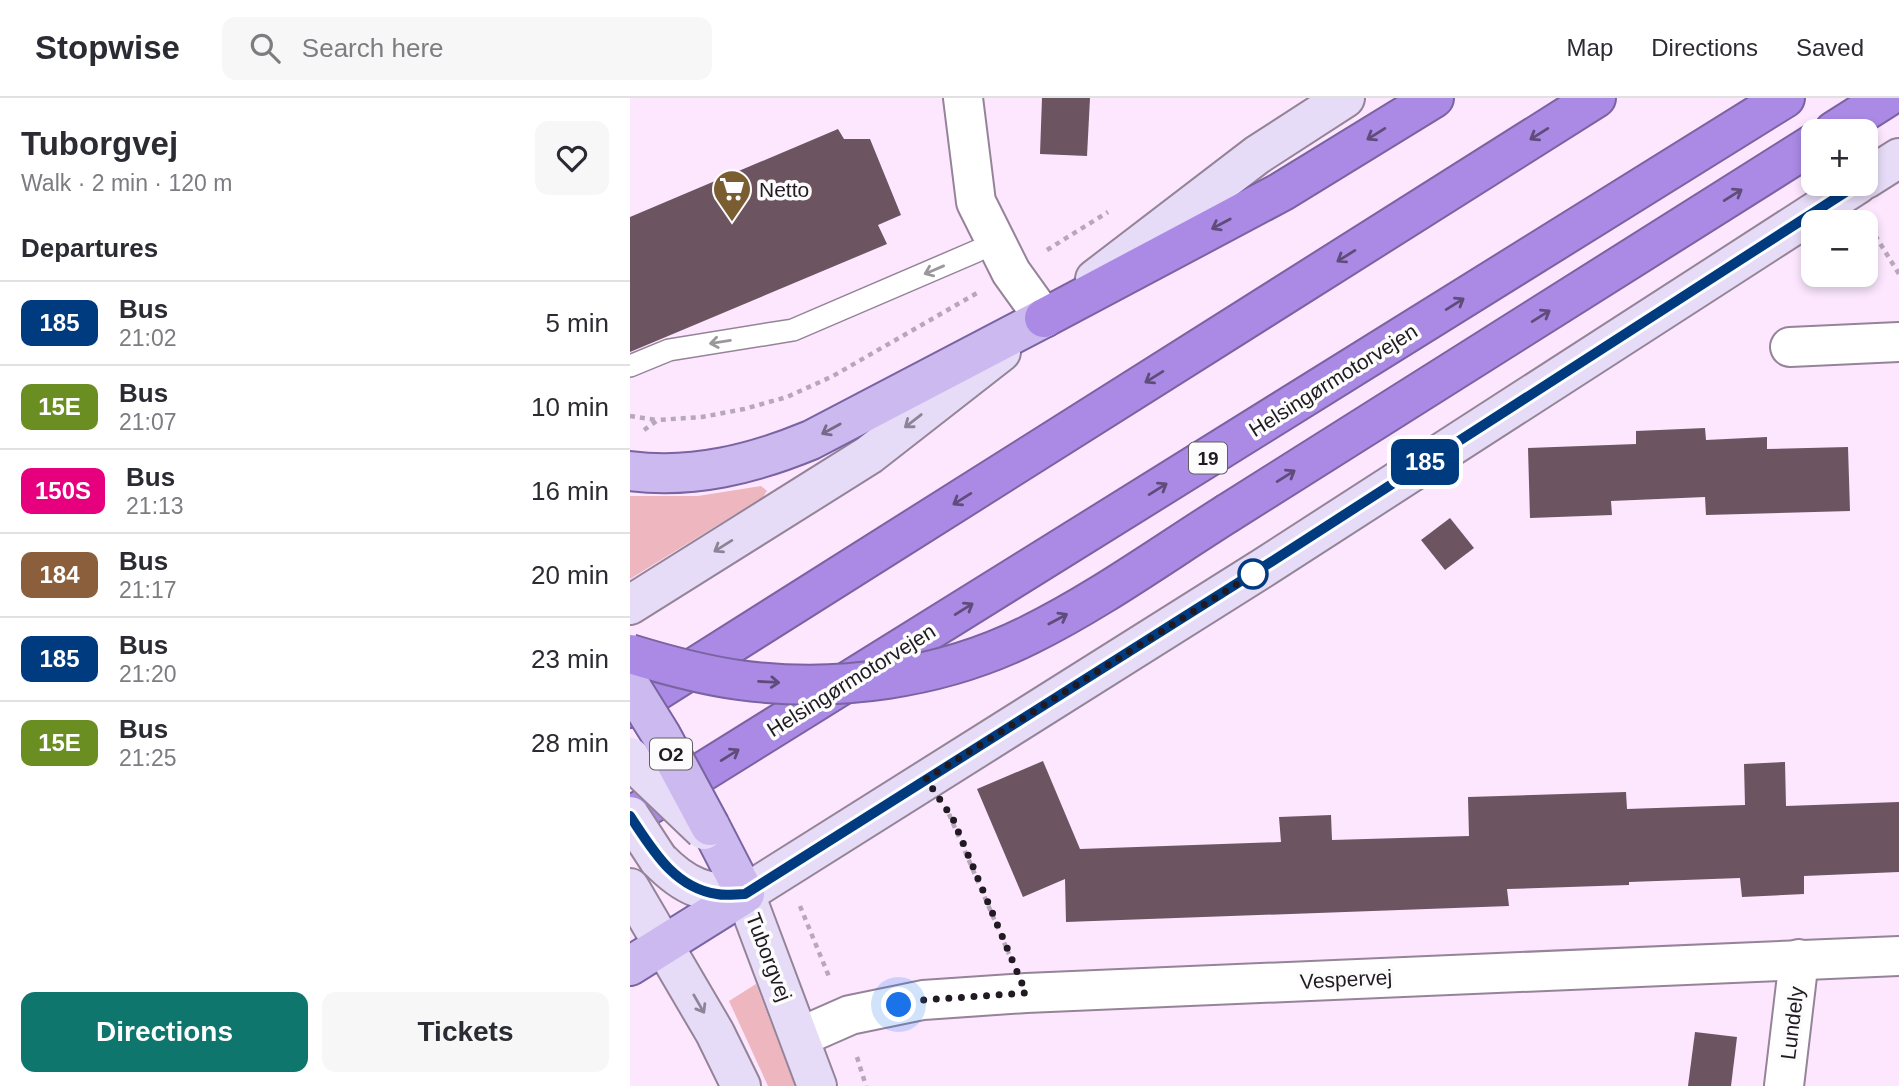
<!DOCTYPE html>
<html lang="en">
<head>
<meta charset="utf-8">
<style>
	:root { --surface:#fff; --page:#f7f7f7; --text:#2b2b33; --muted:#7c7c81; --line:#e1e1e2; --accent:#0f766e }
	body { margin:0; font-family:Helvetica,sans-serif; background:var(--page); color:var(--text); height:100vh; display:flex; flex-direction:column; font-size:26px; white-space:nowrap }
	* { box-sizing:border-box; margin:0 }
	p { font-size:23px; color:var(--muted) }
	.icon { flex:none; width:38px; height:38px; fill:none; stroke:currentColor; stroke-width:2; stroke-linecap:round; stroke-linejoin:round }
	.map { position:relative; flex:1; overflow:hidden }
	.details { display:flex; flex-direction:column; background:var(--surface); width:630px }
	.details>* { flex:none }
	.badge { padding:0 14px; border-radius:10px; font-size:24px; line-height:46px }
	.controls { position:absolute; left:1171px; top:21px; display:grid; gap:14px }
	.controls a { display:grid; place-items:center; width:77px; height:77px; border-radius:14px; background:var(--surface); box-shadow:0 4px 10px #0003; font-size:35px }
	.you { position:absolute; width:35px; height:35px; margin:-18px; border:5px solid #fff; border-radius:50%; background:#1a73e8; box-shadow:0 0 0 10px #1a73e833 }
	.map>.badge { position:absolute; translate:-50% -50%; box-shadow:0 0 0 4px #fff }
	h2 { padding:0 21px; font-size:26px; line-height:63px }
	.round { display:grid; place-items:center; flex:none; width:74px; height:74px; border-radius:14px; background:var(--page) }
	.head { display:flex; align-items:center; justify-content:space-between; height:119px; padding:0 21px }
	h1 { font-size:33px; font-weight:700; line-height:52px }
	.cta { display:flex; gap:14px; margin-top:auto; padding:14px 21px }
	.cta a { flex:1; height:80px; border-radius:14px; background:var(--accent); color:#fff; font-size:28px; font-weight:700; line-height:80px; text-align:center }
	.cta a+a { background:var(--page); color:var(--text) }
	ul { padding:0; list-style:none }
	li { display:flex; align-items:center; gap:21px; height:84px; padding:0 21px; border-top:2px solid var(--line) }
	li div { flex:1 }
	li b { display:block; font-size:26px }
	li em { font-style:normal }
	li .badge { min-width:77px; font-weight:700; text-align:center }
	header { display:flex; align-items:center; gap:42px; box-sizing:border-box; height:98px; padding:0 35px; background:var(--surface); border-bottom:2px solid var(--line) }
	header strong { font-size:33px }
	nav { display:flex; gap:38px; margin-inline-start:auto; font-size:24px }
	.search { width:490px; height:63px; background:var(--page); display:flex; align-items:center; gap:18px; box-sizing:border-box; padding:0 24px; border-radius:14px; color:var(--muted); font-size:26px }
	main { display:flex; flex:1; min-height:0 }
	.map>svg:first-child { display:block }
	.green { fill:#eeb6bf }
	.building { fill:#6c5461 }
	.lines { fill:none; stroke-linecap:round; stroke-linejoin:round }
	.lane-casing { stroke:#958398; stroke-width:24 }
	.street-casing { stroke:#958398; stroke-width:42 }
	.secondary-casing { stroke:#958398; stroke-width:42 }
	.primary-casing { stroke:#7a63a1; stroke-width:42 }
	.highway-casing { stroke:#7a63a1; stroke-width:42 }
	.path { stroke:#b8a7ba; stroke-width:4.5; stroke-dasharray:5 5; stroke-linecap:butt }
	.lane { stroke:#fff; stroke-width:21 }
	.street { stroke:#fff; stroke-width:38 }
	.secondary { stroke:#e6dcf7; stroke-width:38 }
	.primary { stroke:#ccb9ef; stroke-width:38 }
	.highway { stroke:#aa8ae5; stroke-width:38 }
	.secondary-bridge-casing { stroke:#958398; stroke-width:42; stroke-linecap:butt }
	.primary-bridge-casing { stroke:#7a63a1; stroke-width:42; stroke-linecap:butt }
	.highway-bridge-casing { stroke:#7a63a1; stroke-width:42; stroke-linecap:butt }
	.secondary-bridge { stroke:#e6dcf7; stroke-width:38 }
	.primary-bridge { stroke:#ccb9ef; stroke-width:38 }
	.highway-bridge { stroke:#aa8ae5; stroke-width:38 }
	.oneway { stroke:#5f4c7a }
	.oneway2 { stroke:#9b989c }
	.oneway3 { stroke:#8d8597 }
	.oneway4 { stroke:#766a88 }
	.line-casing { stroke:#fff; stroke-width:16 }
	.line { stroke:#003b80; stroke-width:10 }
	.walk { stroke:#211a22; stroke-width:7; stroke-dasharray:0 12.6 }
	.stop-dot { fill:#fff; stroke:#003b80; stroke-width:3.5 }
	.labels { text-anchor:middle; dominant-baseline:central; stroke-width:7; stroke-linejoin:round; paint-order:stroke }
	.shield { fill:#fcfcfc; stroke:#635e63; stroke-width:2 }
	.shield-label { font-size:19px; font-weight:bold; fill:#211a22 }
	.poi-label { font-size:21px; fill:#211a22; stroke:#fcfcfc; text-anchor:start }
	.street-label { font-size:21px; fill:#211a22; stroke:#fcfcfc }
</style>
</head>
<body>
<header>
<strong>Stopwise</strong>
<div class="search"><svg class="icon" aria-label="search" viewBox="0 0 24 24"><circle cx="10" cy="10" r="6"/><path d="M15 15l6 6"/></svg>Search here</div>
<nav><a>Map</a><a>Directions</a><a>Saved</a></nav>
</header>
<main>
<section class="details">
<div class="head"><div><h1>Tuborgvej</h1><p>Walk · 2 min · 120 m</p></div><a class="round"><svg class="icon" aria-label="heart" viewBox="0 0 24 24"><path d="M12 20l-8-8c-3-5 5-10 8-4 3-6 11-1 8 4z"/></svg></a></div>
<h2>Departures</h2>
<ul>
<li><span class="badge" style="background:#003b80;color:#fff">185</span><div><b>Bus</b><p>21:02</p></div><em>5 min</em></li>
<li><span class="badge" style="background:#6b8e23;color:#fff">15E</span><div><b>Bus</b><p>21:07</p></div><em>10 min</em></li>
<li><span class="badge" style="background:#e6007e;color:#fff">150S</span><div><b>Bus</b><p>21:13</p></div><em>16 min</em></li>
<li><span class="badge" style="background:#8b5e3c;color:#fff">184</span><div><b>Bus</b><p>21:17</p></div><em>20 min</em></li>
<li><span class="badge" style="background:#003b80;color:#fff">185</span><div><b>Bus</b><p>21:20</p></div><em>23 min</em></li>
<li><span class="badge" style="background:#6b8e23;color:#fff">15E</span><div><b>Bus</b><p>21:25</p></div><em>28 min</em></li>
</ul>
<div class="cta"><a>Directions</a><a>Tickets</a></div>
</section>
<div class="map">
<svg width="1269" height="988" viewBox="0 0 1269 988">
	<rect width="100%" height="100%" fill="#fce7ff"/>
	<g class="green">
		<path d="M 131,388 L 137,393 L 133,399 L 0,481 L 0,398 L 68,398 Z"/>
		<path d="M 126,886 L 165,988 L 138,988 L 99,903 Z"/>
	</g>
	<g class="building">
		<path d="M 412,0 L 460,0 L 457,58 L 410,56 Z"/>
		<path d="M 208,31 L 214,41 L 240,41 L 271,117 L 248,127 L 257,146 L 0,254 L 0,119 Z"/>
		<path d="M 1075,330 L 1076,342 L 1137,339 L 1137,351 L 1218,349 L 1220,413 L 1076,417 L 1075,399 L 981,403 L 982,417 L 900,420 L 898,350 L 1006,346 L 1006,333 Z"/>
		<path d="M 820,420 L 844,450 L 815,472 L 791,442 Z"/>
		<path d="M 413,663 L 450,751 L 651,744 L 649,719 L 701,717 L 702,742 L 839,738 L 838,699 L 996,694 L 997,711 L 1115,707 L 1114,666 L 1155,664 L 1156,708 L 1269,704 L 1269,774 L 1174,778 L 1174,796 L 1112,799 L 1110,780 L 999,784 L 999,787 L 877,791 L 879,808 L 436,824 L 435,781 L 393,799 L 347,691 Z"/>
		<path d="M 1065,934 L 1107,939 L 1101,988 L 1058,988 Z"/>
	</g>
	<g class="lines">
		<defs>
			<path id="lane" d="M 0,268 L 39,252 L 163,232 L 347,153 L 366,143"/>
			<g id="street">
				<path d="M 333,0 L 346,104 L 381,174 L 414,220"/>
				<path d="M 1160,249 L 1269,244"/>
				<path d="M 170,939 L 220,917 L 293,902 L 396,895 L 1269,858"/>
				<path d="M 1154,988 L 1169,861"/>
			</g>
			<g id="secondary">
				<path d="M 1236,81 L 1269,60"/>
				<path d="M 465,181 L 627,57 L 715,0"/>
				<path d="M 0,507 L 239,357 L 371,254"/>
				<path d="M 28,761 C 56,790 75,796 115,796 L 636,468 L 1228,86"/>
				<path d="M 0,790 L 85,935 L 111,988"/>
				<path d="M 115,796 L 187,988"/>
			</g>
			<g id="primary">
				<path d="M 0,373 C 63,381 123,366 181,342 L 414,220"/>
				<path d="M 0,868 L 115,796 L 80,728"/>
			</g>
			<g id="highway">
				<path d="M 1204,33 L 1256,0"/>
				<path d="M 414,220 L 651,94 L 804,0"/>
				<path d="M 598,415 L 1183,46"/>
				<path d="M 0,610 L 966,0"/>
				<path d="M 0,719 L 1155,0"/>
			</g>
		</defs>
		<use href="#lane" class="lane-casing"/>
		<use href="#street" class="street-casing"/>
		<use href="#secondary" class="secondary-casing"/>
		<use href="#primary" class="primary-casing"/>
		<use href="#highway" class="highway-casing"/>
		<g class="path">
			<path d="M 1240,129 L 1269,176"/>
			<path d="M 417,152 L 478,114"/>
			<path d="M 0,318 L 27,322"/>
			<path d="M 14,332 L 28,322 L 72,319 L 114,311 L 157,299 L 203,278 L 347,195"/>
			<path d="M 319,716 L 379,856"/>
			<path d="M 170,808 L 200,881"/>
			<path d="M 227,959 L 236,988"/>
		</g>
		<use href="#lane" class="lane"/>
		<use href="#street" class="street"/>
		<use href="#secondary" class="secondary"/>
		<use href="#primary" class="primary"/>
		<use href="#highway" class="highway"/>
		<defs>
			<g id="secondary-bridge">
				<path d="M 0,659 L 10,671 L 74,732"/>
				<path d="M 0,718 L 28,761"/>
			</g>
			<path id="primary-bridge" d="M 0,587 L 31,637 L 80,728"/>
			<path id="highway-bridge" d="M 0,556 C 36,567 72,577 109,582 C 206,595 311,581 399,537 C 468,503 533,456 598,415"/>
		</defs>
		<use href="#secondary-bridge" class="secondary-bridge-casing"/>
		<use href="#primary-bridge" class="primary-bridge-casing"/>
		<use href="#highway-bridge" class="highway-bridge-casing"/>
		<use href="#secondary-bridge" class="secondary-bridge"/>
		<use href="#primary-bridge" class="primary-bridge"/>
		<use href="#highway-bridge" class="highway-bridge"/>
	</g>
	<defs><path id="oneway-shaft" d="M-6 0H5M1.5-3L5.5 0L1.5 3" fill="none" stroke-width="1.6" stroke-linecap="round" stroke-linejoin="round" transform="scale(1.75)"/></defs>
	<g class="oneway">
		<use href="#oneway-shaft" transform="translate(746 36) rotate(148)"/>
		<use href="#oneway-shaft" transform="translate(909 36) rotate(148)"/>
		<use href="#oneway-shaft" transform="translate(1103 97) rotate(-32)"/>
		<use href="#oneway-shaft" transform="translate(591 126) rotate(152)"/>
		<use href="#oneway-shaft" transform="translate(716 158) rotate(148)"/>
		<use href="#oneway-shaft" transform="translate(825 206) rotate(-32)"/>
		<use href="#oneway-shaft" transform="translate(911 218) rotate(-32)"/>
		<use href="#oneway-shaft" transform="translate(524 279) rotate(148)"/>
		<use href="#oneway-shaft" transform="translate(656 378) rotate(-32)"/>
		<use href="#oneway-shaft" transform="translate(528 391) rotate(-32)"/>
		<use href="#oneway-shaft" transform="translate(332 401) rotate(148)"/>
		<use href="#oneway-shaft" transform="translate(334 511) rotate(-32)"/>
		<use href="#oneway-shaft" transform="translate(428 521) rotate(-28)"/>
		<use href="#oneway-shaft" transform="translate(139 584) rotate(3)"/>
		<use href="#oneway-shaft" transform="translate(100 657) rotate(-32)"/>
	</g>
	<g class="oneway2">
		<use href="#oneway-shaft" transform="translate(304 172) rotate(157)"/>
		<use href="#oneway-shaft" transform="translate(90 244) rotate(171)"/>
	</g>
	<g class="oneway3">
		<use href="#oneway-shaft" transform="translate(283 323) rotate(142)"/>
		<use href="#oneway-shaft" transform="translate(93 448) rotate(148)"/>
		<use href="#oneway-shaft" transform="translate(69 906) rotate(60)"/>
	</g>
	<use class="oneway4" href="#oneway-shaft" transform="translate(201 331) rotate(151)"/>
	<g class="lines">
		<defs>
			<path id="line" d="M 0,718 C 22,751 44,790 87,796 C 96,798 106,796 115,796 L 641,464 L 1228,86"/>
		</defs>
		<use href="#line" class="line-casing"/>
		<use href="#line" class="line"/>
		<path class="walk" d="M 269,907 L 293,902 L 396,895 L 323,721 L 296,681 L 623,476"/>
	</g>
	<defs>
		<symbol id="supermarket-pin" viewBox="-11 -11 22 30"><path d="M0 17L-7.5 6A9.5 9.5 0 1 1 7.5 6Z" fill="#7a5d31" stroke="#fcfcfc"/><path d="M-6-5.5h2.5l.6 2H6L4.5 2H-2.5L-4.4-4H-6ZM-1.5 3.2a1.3 1.3 0 1 0 .1 0ZM3 3.2a1.3 1.3 0 1 0 .1 0Z" fill="#fff"/></symbol>
	</defs>
	<g fill-rule="evenodd">
		<use href="#supermarket-pin" x="80" y="69" width="44" height="60"/>
	</g>
	<circle class="stop-dot" cx="623" cy="476" r="14"/>
	<g class="labels">
		<g class="shield">
			<rect x="559" y="344.5" width="38" height="31" rx="5"/>
			<rect x="20" y="640.5" width="42" height="31" rx="5"/>
		</g>
		<g class="shield-label">
			<text x="578" y="360">19</text>
			<text x="41" y="656">O2</text>
		</g>
		<g class="poi-label">
			<text x="129" y="91">Netto</text>
		</g>
		<g class="street-label">
			<text transform="translate(703 282) rotate(-32)">Helsingørmotorvejen</text>
			<text transform="translate(221 582) rotate(-32)">Helsingørmotorvejen</text>
			<text transform="translate(139 859) rotate(69)">Tuborgvej</text>
			<text transform="translate(716 881) rotate(-3)">Vespervej</text>
			<text transform="translate(1162 925) rotate(-83)">Lundely</text>
		</g>
	</g>
</svg>
<div class="controls">
<a>+</a>
<a>−</a>
</div>
<div class="you" style="left:269px;top:907px"></div>
<b class="badge" style="left:795px;top:364px;background:#003b80;color:#fff">185</b>
</div>
</main>
</body>
</html>
